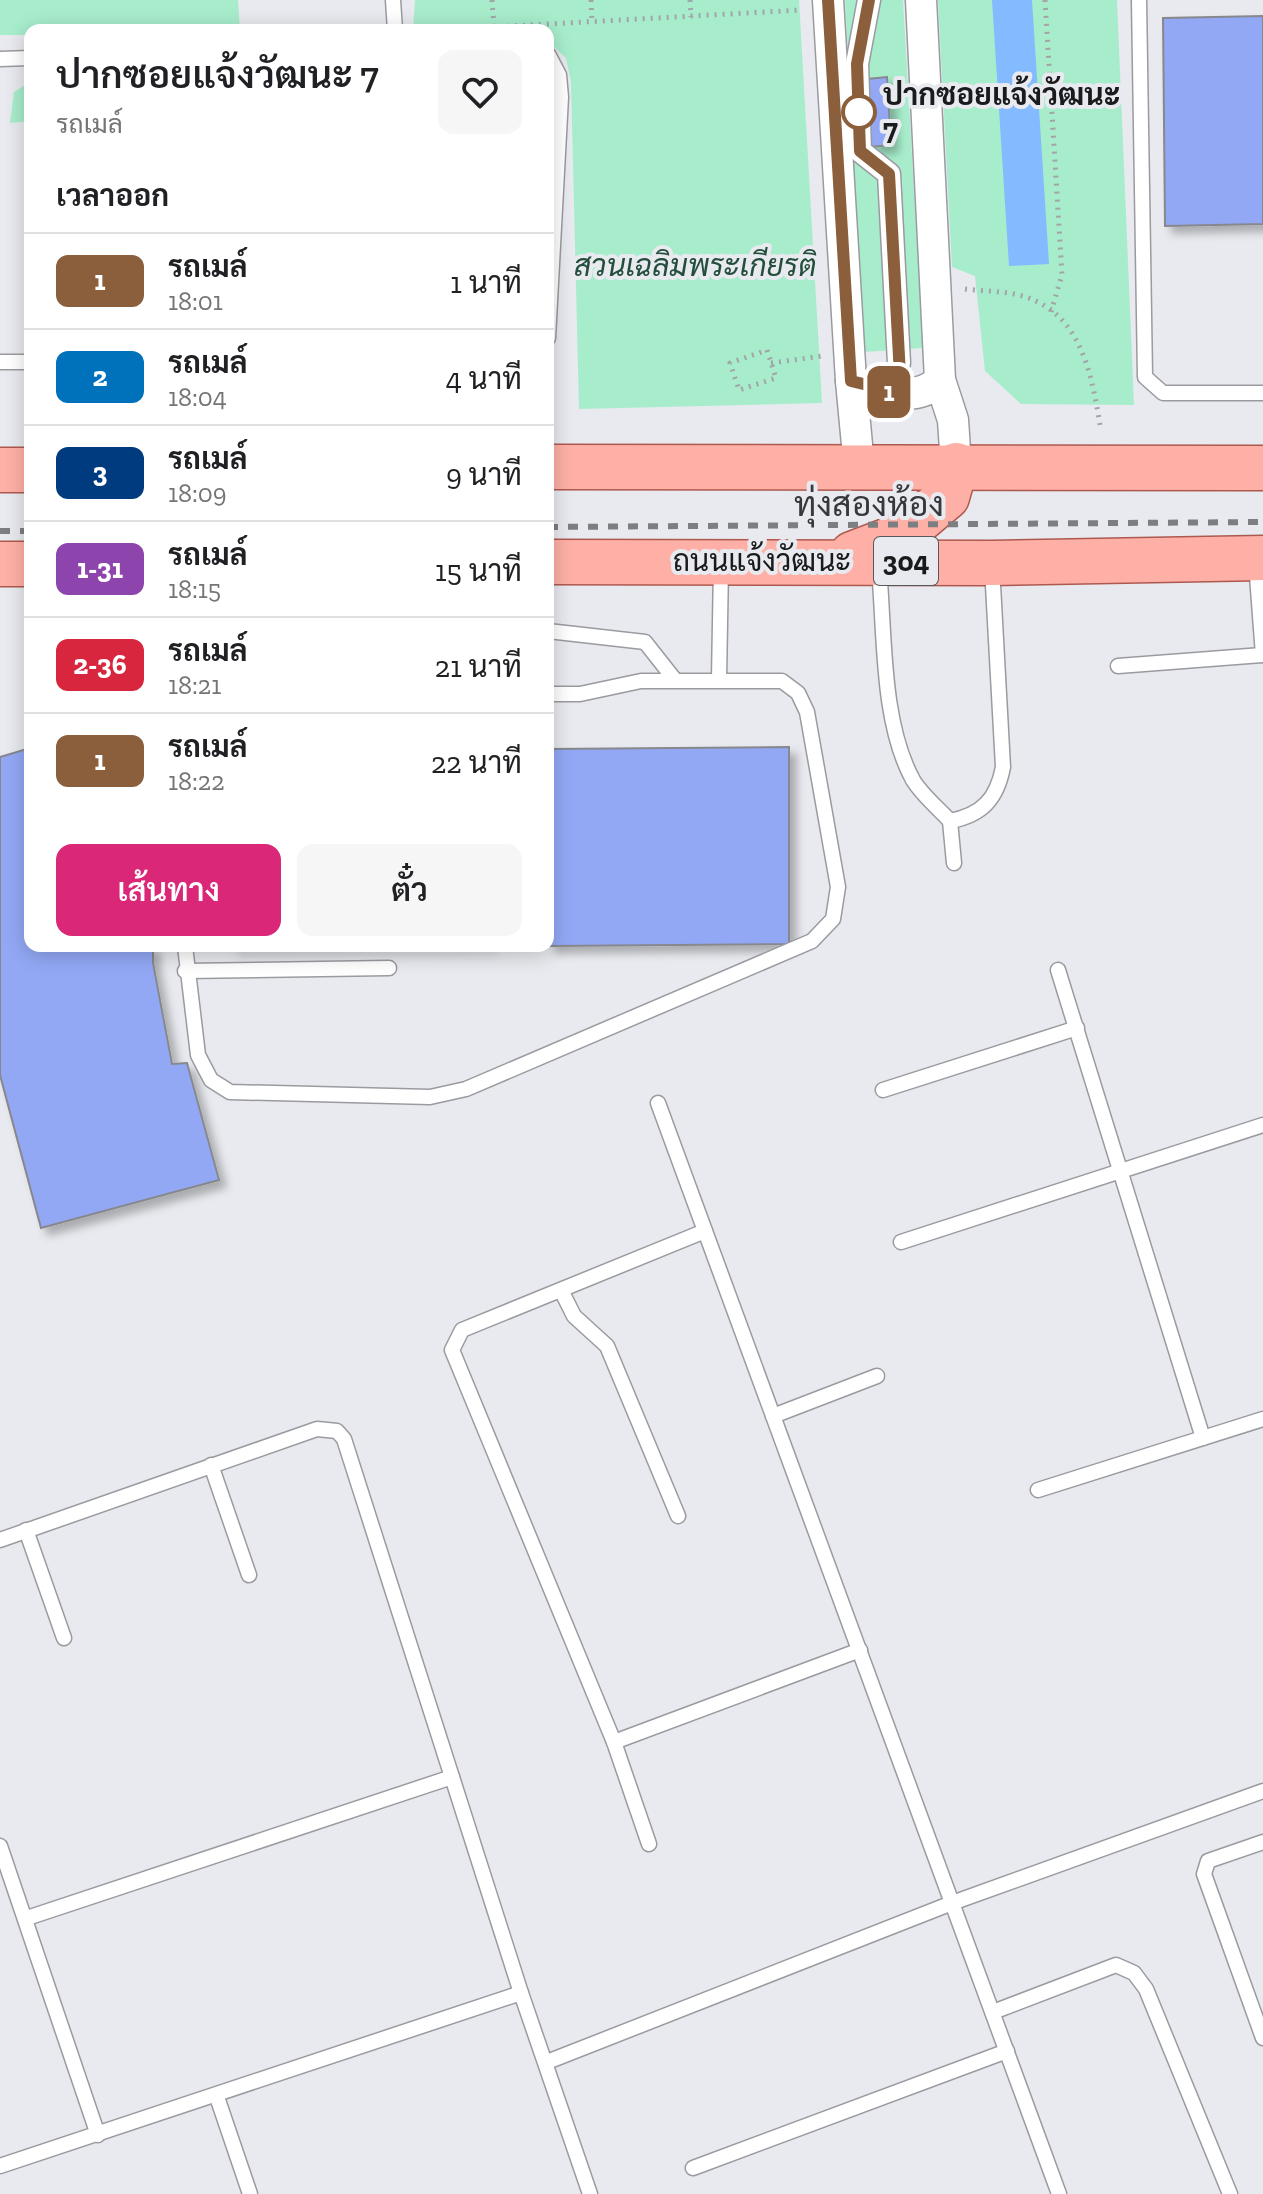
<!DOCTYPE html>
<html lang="th">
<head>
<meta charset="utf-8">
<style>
	:root { --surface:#fff; --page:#f6f6f6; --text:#202124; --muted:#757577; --line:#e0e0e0; --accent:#db2777 }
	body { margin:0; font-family:"Zilla Slab",Sarabun,serif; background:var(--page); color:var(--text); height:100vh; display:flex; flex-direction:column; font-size:30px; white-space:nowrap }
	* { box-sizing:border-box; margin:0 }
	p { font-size:26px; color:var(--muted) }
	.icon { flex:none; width:44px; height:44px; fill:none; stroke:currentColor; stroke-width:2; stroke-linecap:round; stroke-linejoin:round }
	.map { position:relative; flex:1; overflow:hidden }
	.details { position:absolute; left:24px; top:24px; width:530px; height:928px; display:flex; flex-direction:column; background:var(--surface); border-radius:16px; box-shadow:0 4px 20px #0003 }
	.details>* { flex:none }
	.badge { padding:0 16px; border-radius:12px; font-size:28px; line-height:52px }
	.map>.badge { position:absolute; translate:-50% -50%; box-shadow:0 0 0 4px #fff }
	h2 { padding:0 32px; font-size:30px; line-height:72px }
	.round { display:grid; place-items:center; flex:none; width:84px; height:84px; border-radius:16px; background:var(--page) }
	.overview { display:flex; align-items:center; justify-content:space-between; height:136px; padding:0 32px }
	h1 { font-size:38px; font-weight:600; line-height:60px }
	.action { display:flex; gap:16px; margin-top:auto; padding:16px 32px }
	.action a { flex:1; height:92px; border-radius:16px; background:var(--accent); color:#fff; font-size:32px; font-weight:600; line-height:92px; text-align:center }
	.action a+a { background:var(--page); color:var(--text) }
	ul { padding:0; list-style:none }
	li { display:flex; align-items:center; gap:24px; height:96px; padding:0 32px; border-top:2px solid var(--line) }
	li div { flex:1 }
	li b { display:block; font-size:30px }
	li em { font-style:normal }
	li .badge { min-width:88px; font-weight:700; text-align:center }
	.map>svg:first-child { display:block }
	.green { fill:#a7edcc }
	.water { fill:#84baff }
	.building { fill:#93a8f5; stroke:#86888d; stroke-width:2; filter:url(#shadow) }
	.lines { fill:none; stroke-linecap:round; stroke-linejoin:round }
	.service-casing { stroke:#9a9ba0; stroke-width:17 }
	.pedestrian-casing { stroke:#9a9ba0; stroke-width:25 }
	.minor-casing { stroke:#9a9ba0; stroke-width:33 }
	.primary-casing { stroke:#ae594f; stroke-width:47 }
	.path { stroke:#a2a4a7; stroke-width:5; stroke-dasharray:2 6; stroke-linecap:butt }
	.service { stroke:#fff; stroke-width:14 }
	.pedestrian { stroke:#fff; stroke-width:22 }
	.minor { stroke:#fff; stroke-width:30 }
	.primary { stroke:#feb0a6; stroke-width:44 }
	.rail { stroke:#7d7e81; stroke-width:6; stroke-dasharray:10 10; stroke-linecap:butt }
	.line-casing { stroke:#fff; stroke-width:18 }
	.line { stroke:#8b5e3c; stroke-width:12 }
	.stop-dot { fill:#fff; stroke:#8b5e3c; stroke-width:4 }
	.labels { text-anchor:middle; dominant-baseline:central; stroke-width:8; stroke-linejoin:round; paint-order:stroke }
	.shield { fill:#e8eaef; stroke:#57585b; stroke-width:2 }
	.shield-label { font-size:28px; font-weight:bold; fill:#191a1b }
	.stop-label { font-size:30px; font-weight:bold; fill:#191a1b; stroke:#e8eaef; text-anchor:start }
	.park-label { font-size:30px; font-style:italic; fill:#234e3c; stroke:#e8eaef }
	.street-label { font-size:30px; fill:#191a1b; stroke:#e8eaef }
	.quarter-label { font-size:34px; fill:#37383c; stroke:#e8eaef }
</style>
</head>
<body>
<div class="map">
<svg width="1263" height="2194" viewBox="0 0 1263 2194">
	<defs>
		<filter id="shadow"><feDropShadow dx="7" dy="7" stdDeviation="4" flood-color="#0004"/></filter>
	</defs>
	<rect width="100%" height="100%" fill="#e8eaef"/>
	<g class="green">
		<path d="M 0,0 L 238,0 L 240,30 L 30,30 L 30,35 L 0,35 Z"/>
		<path d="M 415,0 L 799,0 L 822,403 L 579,409 L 571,82 L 566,58 L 548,41 L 548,30 L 413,30 Z"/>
		<path d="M 845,0 L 903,0 L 923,348 L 864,352 Z"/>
		<path d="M 938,0 L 1117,0 L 1134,405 L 1021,404 L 985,371 L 975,276 L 952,267 Z"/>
		<path d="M 30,82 L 30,121 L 10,123 L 14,92 Z"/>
	</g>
	<path class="water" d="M 992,0 L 1032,0 L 1049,264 L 1009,266 Z"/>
	<g class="building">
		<path d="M 1263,16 L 1263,224 L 1165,226 L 1163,18 Z"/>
		<path d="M 887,77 L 891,145 L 871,147 L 867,79 Z"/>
		<path d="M 789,747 L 789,944 L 548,946 L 548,749 Z"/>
		<path d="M 30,748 L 30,946 L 153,946 L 153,963 L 172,1064 L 187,1063 L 219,1180 L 41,1228 L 0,1075 L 0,757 Z"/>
		<path d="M 231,946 L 491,946 L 231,947 Z"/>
	</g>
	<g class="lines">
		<defs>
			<g id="service">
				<path d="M 393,0 L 395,30"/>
				<path d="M 1139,0 L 1145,377 L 1163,393 L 1263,393"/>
				<path d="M 548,54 L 559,75 L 561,97 L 548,338"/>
				<path d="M 0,59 L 30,58"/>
				<path d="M 0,362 L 30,362"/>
				<path d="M 1256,563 L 1263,655"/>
				<path d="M 879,569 C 885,634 881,722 913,780 C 922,795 938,808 950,821"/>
				<path d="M 548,631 L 645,642 L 675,680"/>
				<path d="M 1118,666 L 1262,655"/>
				<path d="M 719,679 L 721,567"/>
				<path d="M 954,863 L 950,821 C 982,815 997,799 1003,767 L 992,567"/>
				<path d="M 185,946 L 198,1055 L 211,1080 L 230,1092 L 430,1097 L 466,1089 L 812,941 L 833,919 L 838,887 L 807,712 L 798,693 L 782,681 L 641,681 L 580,694 L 548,694"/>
				<path d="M 1058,970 L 1203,1438"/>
				<path d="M 185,971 L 389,968"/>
				<path d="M 883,1090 L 1077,1028"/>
				<path d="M 658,1103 L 1059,2194"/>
				<path d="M 901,1242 L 1263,1125"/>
				<path d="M 561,1290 L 574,1316 L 607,1346 L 678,1516"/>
				<path d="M 773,1416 L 877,1376"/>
				<path d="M 211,1465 L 249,1575"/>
				<path d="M 1038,1490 L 1263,1419"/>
				<path d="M 26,1530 L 64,1638"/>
				<path d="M 0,1540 L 317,1429 L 337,1431 L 344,1439 L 521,1993 L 590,2194"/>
				<path d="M 614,1742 L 860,1650"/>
				<path d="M 1263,1842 L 1208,1861 L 1204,1874 L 1263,2038"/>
				<path d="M 649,1844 L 614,1742 L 452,1350 L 462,1330 L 705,1231"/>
				<path d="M 0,1846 L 98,2135"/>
				<path d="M 27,1918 L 452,1777"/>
				<path d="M 993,2012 L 1116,1965 L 1134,1973 L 1146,1989 L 1230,2194"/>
				<path d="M 547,2062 L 952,1903 L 1263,1791"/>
				<path d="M 217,2097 L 250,2194"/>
				<path d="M 0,2166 L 521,1993"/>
				<path d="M 693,2168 L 1007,2051"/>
			</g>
			<path id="pedestrian" d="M 869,0 L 857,64 L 860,151 L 889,174 L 899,363"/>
			<g id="minor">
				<path d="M 828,0 L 851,381 L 859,466"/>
				<path d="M 921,0 L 940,380 L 953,420 L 956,465"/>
				<path d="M 851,381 C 879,390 916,405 940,380"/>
			</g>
			<g id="primary">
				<path d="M 548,467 L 1263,468"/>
				<path d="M 0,470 L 30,470"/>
				<path d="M 852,554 L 902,535 L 947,497 L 956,465"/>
				<path d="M 548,562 L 992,563 L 1263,558"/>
				<path d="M 0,564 L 30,564"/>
			</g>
		</defs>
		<use href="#service" class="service-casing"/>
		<use href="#pedestrian" class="pedestrian-casing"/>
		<use href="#minor" class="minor-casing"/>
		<use href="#primary" class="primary-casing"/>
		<g class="path">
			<path d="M 492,0 L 494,27 L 801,10"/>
			<path d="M 591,0 L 592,22"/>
			<path d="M 690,0 L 691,17"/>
			<path d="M 1045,0 L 1062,275 L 1051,312"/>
			<path d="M 965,289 C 981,291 998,291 1014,294 C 1080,307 1091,371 1100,425"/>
			<path d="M 767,350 L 776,378 L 739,390 L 730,363 Z"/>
			<path d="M 771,363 L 822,356"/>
		</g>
		<use href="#service" class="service"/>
		<use href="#pedestrian" class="pedestrian"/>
		<use href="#minor" class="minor"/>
		<use href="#primary" class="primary"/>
		<g class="rail">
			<path d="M 548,527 L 1263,522"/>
			<path d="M 0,531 L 30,531"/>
		</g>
	</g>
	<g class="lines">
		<defs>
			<path id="line" d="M 828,0 L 851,381 L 901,393 L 889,174 L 860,151 L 857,64 L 869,0"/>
		</defs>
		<use href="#line" class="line-casing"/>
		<use href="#line" class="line"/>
	</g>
	<circle class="stop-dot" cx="859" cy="112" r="16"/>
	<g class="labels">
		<rect class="shield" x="874" y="537" width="64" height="48" rx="6"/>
		<g class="shield-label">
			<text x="906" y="561">304</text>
		</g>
		<g class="stop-label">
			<text x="883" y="95">ปากซอยแจ้งวัฒนะ<tspan x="883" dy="34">7</tspan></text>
		</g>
		<g class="park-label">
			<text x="695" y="266">สวนเฉลิมพระเกียรติ</text>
		</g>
		<g class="street-label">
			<text x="762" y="561">ถนนแจ้งวัฒนะ</text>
		</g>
		<g class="quarter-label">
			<text x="869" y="504">ทุ่งสองห้อง</text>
		</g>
	</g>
</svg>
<b class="badge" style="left:889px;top:392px;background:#8b5e3c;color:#fff">1</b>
<section class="details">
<div class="overview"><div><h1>ปากซอยแจ้งวัฒนะ 7</h1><p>รถเมล์</p></div><a class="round"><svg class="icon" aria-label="heart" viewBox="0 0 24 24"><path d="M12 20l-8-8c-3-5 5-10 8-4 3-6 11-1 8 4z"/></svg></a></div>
<h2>เวลาออก</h2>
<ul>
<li><span class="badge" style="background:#8b5e3c;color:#fff">1</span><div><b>รถเมล์</b><p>18:01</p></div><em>1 นาที</em></li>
<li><span class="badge" style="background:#0072bc;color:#fff">2</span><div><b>รถเมล์</b><p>18:04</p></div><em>4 นาที</em></li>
<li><span class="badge" style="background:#003b80;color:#fff">3</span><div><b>รถเมล์</b><p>18:09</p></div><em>9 นาที</em></li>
<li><span class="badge" style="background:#8e44ad;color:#fff">1-31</span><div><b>รถเมล์</b><p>18:15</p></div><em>15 นาที</em></li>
<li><span class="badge" style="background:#d7263d;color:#fff">2-36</span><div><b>รถเมล์</b><p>18:21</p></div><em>21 นาที</em></li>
<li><span class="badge" style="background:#8b5e3c;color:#fff">1</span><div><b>รถเมล์</b><p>18:22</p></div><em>22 นาที</em></li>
</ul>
<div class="action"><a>เส้นทาง</a><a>ตั๋ว</a></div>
</section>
</div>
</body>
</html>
